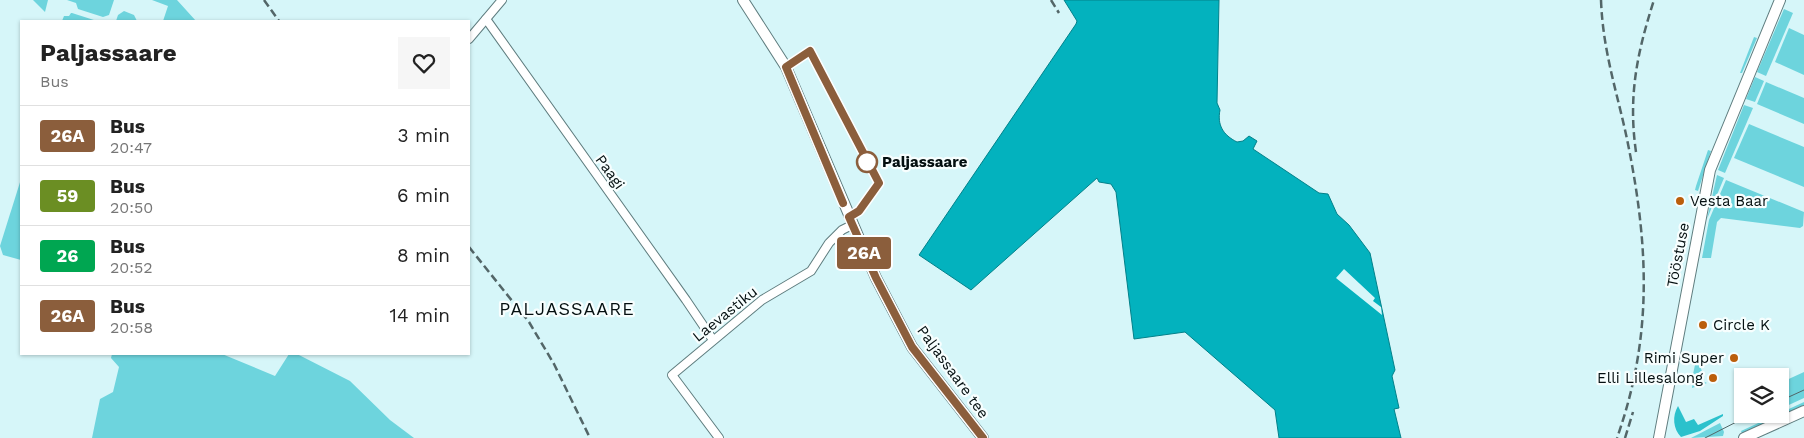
<!DOCTYPE html>
<html lang="en">
<head>
<meta charset="utf-8">
<style>
	:root { --surface:#fff; --page:#f6f6f6; --text:#222; --muted:#767676; --line:#e0e0e0 }
	body { margin:0; font-family:"Work Sans",sans-serif; background:var(--page); color:var(--text); height:100vh; display:flex; flex-direction:column; font-size:19px; white-space:nowrap }
	* { box-sizing:border-box; margin:0 }
	p { font-size:16px; color:var(--muted) }
	.icon { flex:none; width:28px; height:28px; fill:none; stroke:currentColor; stroke-width:2; stroke-linecap:round; stroke-linejoin:round }
	.map { position:relative; flex:1; overflow:hidden }
	.panel { position:absolute; left:20px; top:20px; width:450px; height:335px; display:flex; flex-direction:column; background:var(--surface); border-radius:0px; box-shadow:0 1px 4px #0004 }
	.panel>* { flex:none }
	.badge { padding:0 10px; border-radius:4px; font-size:18px; line-height:32px }
	.controls { position:absolute; left:1734px; top:368px; display:grid; gap:10px }
	.controls a { display:grid; place-items:center; width:55px; height:55px; border-radius:0px; background:var(--surface); box-shadow:0 1px 4px #0004; font-size:25px }
	.map>.badge { position:absolute; translate:-50% -50%; box-shadow:0 0 0 2px #fff }
	.round { display:grid; place-items:center; flex:none; width:52px; height:52px; border-radius:0px; background:var(--page) }
	.overview { display:flex; align-items:center; justify-content:space-between; height:85px; padding:0 20px }
	h1 { font-size:24px; font-weight:700; line-height:38px }
	ul { padding:0; list-style:none }
	li { display:flex; align-items:center; gap:15px; height:60px; padding:0 20px; border-top:1px solid var(--line) }
	li div { flex:1 }
	li b { display:block; font-size:19px }
	li em { font-style:normal }
	li .badge { min-width:55px; font-weight:700; text-align:center }
	.map>svg:first-child { display:block }
	.green { fill:#6dd4dd }
	.forest { fill:#2bc1cc }
	.water { fill:#03b2be; stroke:#03818a }
	.pier { fill:#d6f6f9 }
	.lines { fill:none; stroke-linecap:round; stroke-linejoin:round }
	.minor-casing { stroke:#5f7d7f; stroke-width:10 }
	.tertiary-casing { stroke:#5f7d7f; stroke-width:12 }
	.minor { stroke:#fff; stroke-width:8 }
	.tertiary { stroke:#fff; stroke-width:10 }
	.tram { stroke:#536668; stroke-width:1 }
	.rail { stroke:#536668; stroke-width:2.5; stroke-dasharray:8 4; stroke-linecap:butt }
	.line-casing { stroke:#fff; stroke-width:11 }
	.line { stroke:#8b5e3c; stroke-width:8 }
	.stop-dot { fill:#fff; stroke:#8b5e3c; stroke-width:2.5 }
	.poi-dot { fill:#bb5e0b; stroke:#f7fefe; stroke-width:2 }
	.labels { text-anchor:middle; dominant-baseline:central; stroke-width:4.5; stroke-linejoin:round; paint-order:stroke }
	.stop-label { font-size:15px; font-weight:bold; fill:#040f10; stroke:#f7fefe; text-anchor:start }
	.street-label { font-size:15px; fill:#040f10; stroke:#f7fefe }
	.poi-label { font-size:15px; fill:#040f10; stroke:#f7fefe; text-anchor:start }
	.quarter-label { font-size:18px; letter-spacing:1px; fill:#040f10; stroke:#f7fefe }
</style>
</head>
<body>
<div class="map">
<svg width="1804" height="438" viewBox="0 0 1804 438">
	<rect width="100%" height="100%" fill="#d6f6f9"/>
	<g class="green">
		<path d="M 33,0 L 48,0 L 45,12 Z"/>
		<path d="M 67,0 L 114,0 L 109,15 L 103,17 L 78,9 L 76,3 Z"/>
		<path d="M 152,0 L 177,0 L 196,21 L 163,21 L 168,6 Z"/>
		<path d="M 1784,9 L 1793,13 L 1766,76 L 1757,72 Z"/>
		<path d="M 124,11 L 134,15 L 137,21 L 116,21 L 118,15 Z"/>
		<path d="M 71,13 L 72,13 L 97,21 L 62,21 L 64,16 L 69,16 Z"/>
		<path d="M 1789,28 L 1804,35 L 1804,75 L 1775,62 Z"/>
		<path d="M 1754,37 L 1757,38 L 1742,73 L 1740,73 Z"/>
		<path d="M 1755,77 L 1764,81 L 1755,102 L 1746,99 Z"/>
		<path d="M 1766,82 L 1804,98 L 1804,124 L 1757,104 Z"/>
		<path d="M 1744,105 L 1753,108 L 1725,173 L 1718,170 Z"/>
		<path d="M 1749,124 L 1804,147 L 1804,187 L 1734,158 Z"/>
		<path d="M 1708,150 L 1711,151 L 1698,191 L 1695,190 L 1696,186 Z"/>
		<path d="M 1717,175 L 1724,178 L 1707,219 Z"/>
		<path d="M 21,179 L 21,260 L 3,255 L 0,246 Z"/>
		<path d="M 1726,180 L 1804,212 L 1803,226 L 1800,228 L 1721,218 L 1717,222 L 1711,258 L 1702,258 L 1709,220 Z"/>
		<path d="M 112,354 L 222,354 L 275,376 L 289,354 L 297,354 L 350,381 L 390,420 L 414,438 L 92,438 L 100,399 L 113,392 L 119,367 L 111,358 Z"/>
		<path d="M 1697,356 L 1703,375 L 1699,377 L 1693,374 Z"/>
		<path d="M 1766,369 L 1777,376 L 1750,376 Z"/>
		<path d="M 1804,372 L 1804,398 L 1780,409 L 1780,383 Z"/>
		<path d="M 1693,377 L 1707,383 L 1692,388 Z"/>
		<path d="M 1804,402 L 1804,405 L 1742,433 L 1741,431 Z"/>
		<path d="M 1720,423 L 1724,432 L 1723,436 L 1691,438 Z"/>
	</g>
	<path class="forest" d="M 1678,406 L 1686,422 L 1694,419 L 1698,425 L 1723,414 L 1723,416 L 1700,431 L 1681,437 C 1673,429 1672,416 1678,406 Z"/>
	<path class="water" d="M 1064,0 L 1219,0 L 1217,103 L 1220,110 C 1217,125 1223,135 1237,142 L 1243,141 L 1249,136 L 1257,141 L 1253,149 L 1319,193 L 1328,194 L 1337,214 L 1349,225 L 1370,253 L 1395,370 L 1392,376 L 1399,408 L 1394,409 L 1401,438 L 1279,438 L 1275,410 L 1185,332 L 1134,339 L 1116,192 L 1111,184 L 1099,182 L 1097,178 L 971,290 L 919,255 L 1076,24 L 1077,21 Z"/>
	<path class="pier" d="M 1344,269 L 1375,298 L 1373,301 L 1381,307 L 1382,315 L 1336,278 Z"/>
	<g class="lines">
		<defs>
			<g id="minor">
				<path d="M 486,19 L 686,300 L 713,340"/>
				<path d="M 469,39 L 502,0"/>
				<path d="M 719,438 L 672,375 L 762,300 L 811,271 L 829,243 L 842,230 L 852,225"/>
			</g>
			<g id="tertiary">
				<path d="M 743,0 L 786,67 L 876,278 L 912,347 L 983,438"/>
				<path d="M 1659,438 L 1710,170 L 1780,0"/>
				<path d="M 1744,438 L 1804,411"/>
			</g>
		</defs>
		<use href="#minor" class="minor-casing"/>
		<use href="#tertiary" class="tertiary-casing"/>
		<use href="#minor" class="minor"/>
		<use href="#tertiary" class="tertiary"/>
		<g class="tram">
			<path d="M 1780,401 L 1804,390"/>
			<path d="M 1705,438 L 1752,414"/>
		</g>
		<g class="rail">
			<path d="M 264,0 L 279,21"/>
			<path d="M 1051,0 L 1059,13"/>
			<path d="M 1601,0 C 1603,55 1619,97 1629,149 C 1649,251 1652,339 1617,438"/>
			<path d="M 1636,152 C 1628,96 1637,53 1654,0"/>
			<path d="M 469,247 L 529,322 L 554,364 L 590,438"/>
			<path d="M 1625,438 L 1633,412"/>
		</g>
	</g>
	<g class="lines">
		<defs>
			<path id="line" d="M 843,203 L 786,67 L 810,51 L 879,183 L 859,211 L 849,217 L 876,278 L 912,347 L 983,438"/>
		</defs>
		<use href="#line" class="line-casing"/>
		<use href="#line" class="line"/>
	</g>
	<circle class="stop-dot" cx="867" cy="162" r="10"/>
	<g class="poi-dot">
		<circle cx="1680" cy="201" r="5"/>
		<circle cx="1703" cy="325" r="5"/>
		<circle cx="1734" cy="358" r="5"/>
		<circle cx="1713" cy="378" r="5"/>
	</g>
	<g class="labels">
		<g class="stop-label">
			<text x="882" y="162">Paljassaare</text>
		</g>
		<g class="street-label">
			<text transform="translate(610 172) rotate(54)">Paagi</text>
			<text transform="translate(1678 255) rotate(-79)">Tööstuse</text>
			<text transform="translate(725 314) rotate(-39)">Laevastiku</text>
			<text transform="translate(953 372) rotate(54)">Paljassaare tee</text>
		</g>
		<g class="poi-label">
			<text x="1690" y="201">Vesta Baar</text>
			<text x="1713" y="325">Circle K</text>
			<text x="1724" y="358" text-anchor="end">Rimi Super</text>
			<text x="1703" y="378" text-anchor="end">Elli Lillesalong</text>
		</g>
		<g class="quarter-label">
			<text x="567" y="308">PALJASSAARE</text>
		</g>
	</g>
</svg>
<div class="controls">
<a><svg class="icon" aria-label="layers" viewBox="0 0 24 24"><path d="M12 4l9 5-9 5-9-5zM3 14l9 5 9-5"/></svg></a>
</div>
<b class="badge" style="left:864px;top:253px;background:#8b5e3c;color:#fff">26A</b>
<section class="panel">
<div class="overview"><div><h1>Paljassaare</h1><p>Bus</p></div><a class="round"><svg class="icon" aria-label="heart" viewBox="0 0 24 24"><path d="M12 20l-8-8c-3-5 5-10 8-4 3-6 11-1 8 4z"/></svg></a></div>
<ul>
<li><span class="badge" style="background:#8b5e3c;color:#fff">26A</span><div><b>Bus</b><p>20:47</p></div><em>3 min</em></li>
<li><span class="badge" style="background:#6b8e23;color:#fff">59</span><div><b>Bus</b><p>20:50</p></div><em>6 min</em></li>
<li><span class="badge" style="background:#00a651;color:#fff">26</span><div><b>Bus</b><p>20:52</p></div><em>8 min</em></li>
<li><span class="badge" style="background:#8b5e3c;color:#fff">26A</span><div><b>Bus</b><p>20:58</p></div><em>14 min</em></li>
</ul>
</section>
</div>
</body>
</html>
